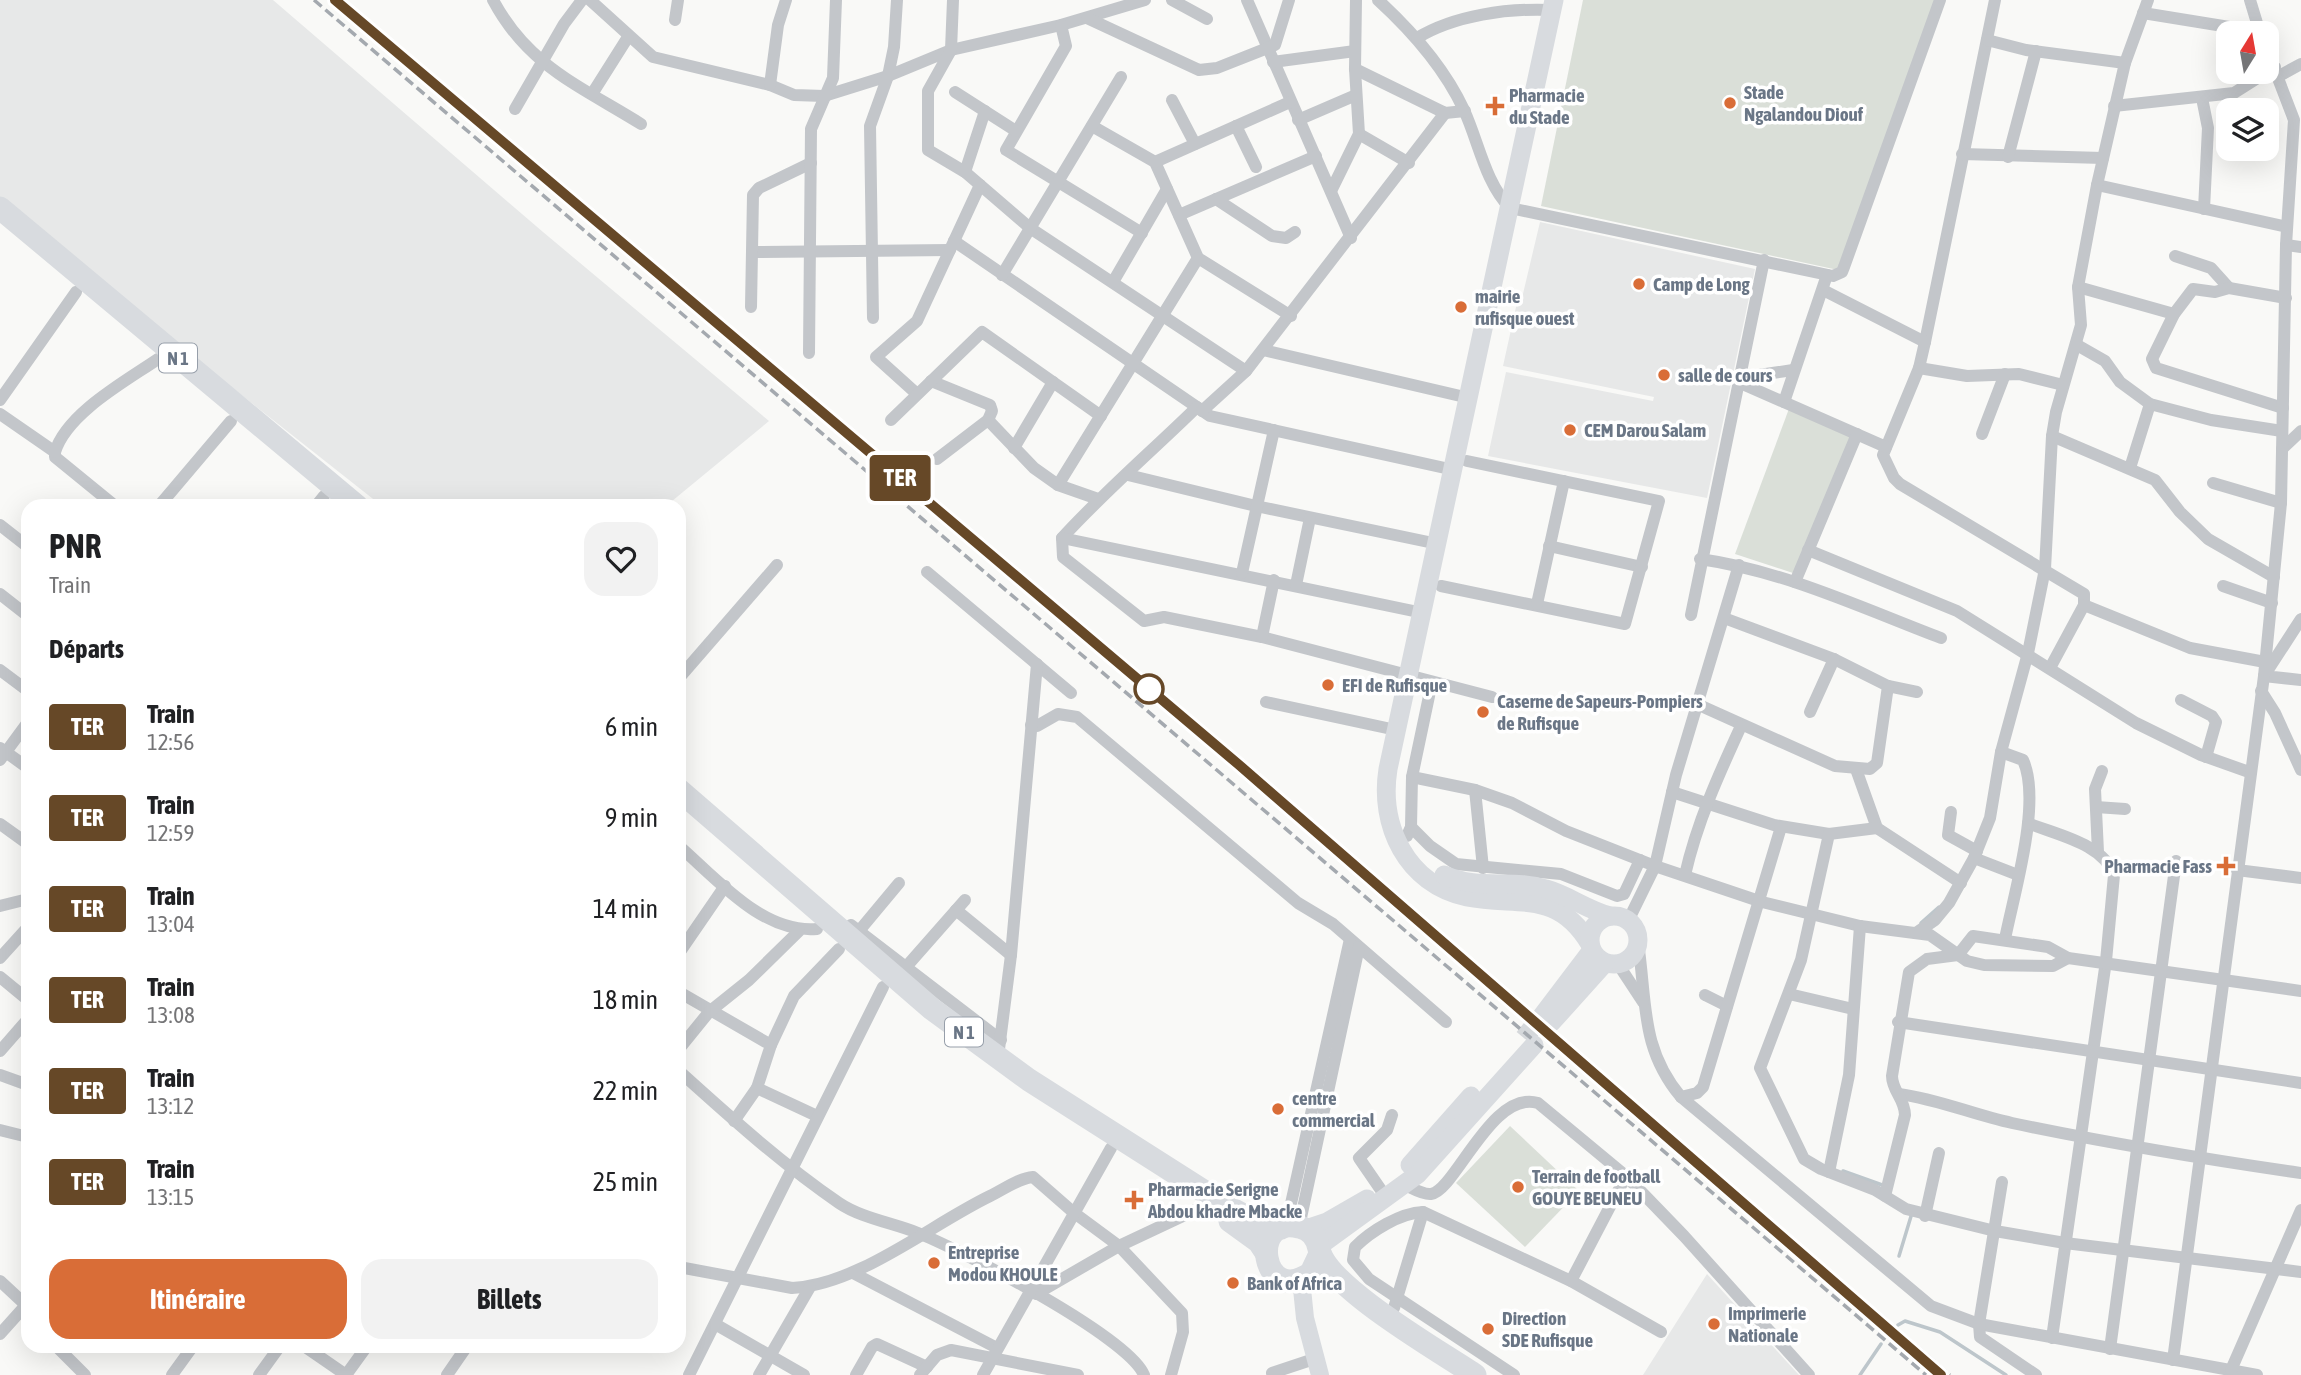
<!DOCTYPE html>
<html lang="fr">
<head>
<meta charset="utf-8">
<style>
	:root { --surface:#fff; --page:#f2f2f2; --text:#202124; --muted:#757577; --accent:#d96d37 }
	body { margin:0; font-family:"Asap Condensed",sans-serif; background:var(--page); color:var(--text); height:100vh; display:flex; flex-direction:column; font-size:26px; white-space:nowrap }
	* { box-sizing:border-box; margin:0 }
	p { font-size:23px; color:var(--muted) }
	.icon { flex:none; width:38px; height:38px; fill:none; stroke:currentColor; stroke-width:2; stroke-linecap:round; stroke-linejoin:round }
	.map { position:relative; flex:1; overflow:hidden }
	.sheet { position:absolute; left:21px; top:499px; width:665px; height:854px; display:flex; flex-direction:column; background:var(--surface); border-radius:21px; box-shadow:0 7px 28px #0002 }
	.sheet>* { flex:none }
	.badge { padding:0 14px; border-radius:5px; font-size:24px; line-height:46px }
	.needle { width:46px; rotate:11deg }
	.controls { position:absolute; left:2216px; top:21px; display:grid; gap:14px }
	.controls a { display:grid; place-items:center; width:63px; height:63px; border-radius:14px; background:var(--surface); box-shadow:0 7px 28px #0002; font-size:35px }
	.map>.badge { position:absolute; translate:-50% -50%; box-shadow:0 0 0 4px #fff }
	h2 { padding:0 28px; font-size:26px; line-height:63px }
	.round { display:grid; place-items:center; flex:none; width:74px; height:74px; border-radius:21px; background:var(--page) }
	.summary { display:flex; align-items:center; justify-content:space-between; height:119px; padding:0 28px }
	h1 { font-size:33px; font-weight:700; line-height:52px }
	.action { display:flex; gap:14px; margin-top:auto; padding:14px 28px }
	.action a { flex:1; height:80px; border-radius:21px; background:var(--accent); color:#fff; font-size:28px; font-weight:700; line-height:80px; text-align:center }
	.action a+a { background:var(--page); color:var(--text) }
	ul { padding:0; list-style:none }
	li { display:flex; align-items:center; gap:21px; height:91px; padding:0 28px }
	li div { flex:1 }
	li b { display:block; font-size:26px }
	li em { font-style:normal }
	li .badge { min-width:77px; font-weight:700; text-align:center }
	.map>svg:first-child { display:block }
	.built { fill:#e7e8e8 }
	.green { fill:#dadfd8 }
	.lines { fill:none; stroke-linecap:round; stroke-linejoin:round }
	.stream { stroke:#bdc6cb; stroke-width:3.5 }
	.primary-tunnel { stroke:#d5d8db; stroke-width:19; stroke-dasharray:19 10; stroke-linecap:butt }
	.street { stroke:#c3c6ca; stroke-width:12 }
	.secondary { stroke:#d8dbdf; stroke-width:18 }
	.primary { stroke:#d8dbdf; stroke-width:19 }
	.highway { stroke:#d8dbdf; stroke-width:23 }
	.rail { stroke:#a4a9af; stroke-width:3.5; stroke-dasharray:10 5; stroke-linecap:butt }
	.line-casing { stroke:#fff; stroke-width:16 }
	.line { stroke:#664827; stroke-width:10 }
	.poi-dot { fill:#d96d37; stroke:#fff; stroke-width:2.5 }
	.stop-dot { fill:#fff; stroke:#664827; stroke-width:3.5 }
	.labels { text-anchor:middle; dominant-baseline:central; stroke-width:7; stroke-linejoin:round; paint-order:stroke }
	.shield { fill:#fff; stroke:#979faa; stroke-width:2 }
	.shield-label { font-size:18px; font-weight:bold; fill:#6a7686 }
	.poi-label { font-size:19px; font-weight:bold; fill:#6a7686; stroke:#fff; text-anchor:start }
</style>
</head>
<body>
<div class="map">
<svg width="2301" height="1375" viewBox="0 0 2301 1375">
	<rect width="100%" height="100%" fill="#f9f9f7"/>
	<g class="built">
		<path d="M 0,0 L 273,0 L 543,232 L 769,421 L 666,506 L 382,506 L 88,274 L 0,199 Z"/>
		<path d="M 1540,222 L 1755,269 L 1707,498 L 1488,456 L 1506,372 L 1653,401 L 1654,397 L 1503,366 L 1518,298 L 1522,298 Z"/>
		<path d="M 1707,1274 L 1799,1375 L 1643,1375 Z"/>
	</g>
	<g class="green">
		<path d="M 1583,0 L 1935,0 L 1838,270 L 1541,206 Z"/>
		<path d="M 1790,406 L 1856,435 L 1799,575 L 1735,554 Z"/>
		<path d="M 1510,1126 L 1579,1191 L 1525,1247 L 1456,1183 Z"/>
	</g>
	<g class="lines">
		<g class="stream">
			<path d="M 1921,923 L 1939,907"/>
			<path d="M 1843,1171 L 1885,1186"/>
			<path d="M 1899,1256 L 1912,1213"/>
			<path d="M 1898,1325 L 1905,1321 L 1940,1332 L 2006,1375"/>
			<path d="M 1860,1375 L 1881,1344"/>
		</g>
		<path class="primary-tunnel" d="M 1524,1038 L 1542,1016"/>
		<g class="street">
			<path d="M 493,0 C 528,66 580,86 641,124"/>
			<path d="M 590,0 L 653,57 L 770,85 L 794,95 L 824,96 L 888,76 L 951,50 L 1061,25 L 1145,0"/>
			<path d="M 953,0 L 951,50 L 928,91 L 928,150 L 965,172 L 1030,228 L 1246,371"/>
			<path d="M 1172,0 L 1207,19"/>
			<path d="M 1247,0 L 1351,238"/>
			<path d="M 1378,0 C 1413,32 1444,67 1464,110 C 1479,143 1485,182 1510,208 L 1833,276 L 1842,272 L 1844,267 L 1940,0"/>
			<path d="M 1995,0 L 1925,342 L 1919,368 L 1883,455 L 1894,478 L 1900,484 L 2084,594 L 2084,605 L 2050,668"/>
			<path d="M 2250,0 L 2260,33"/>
			<path d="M 2143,13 L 2260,32"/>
			<path d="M 1087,18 L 1199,70 L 1217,68 L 1275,45 L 1289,0"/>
			<path d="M 675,20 L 678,0"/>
			<path d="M 1061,25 L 1066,46 L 1006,150 L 1142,233"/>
			<path d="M 1417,38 C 1455,15 1508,8 1552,10"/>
			<path d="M 1987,40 L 2026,50 L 2125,63"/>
			<path d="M 1273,62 L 1355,51"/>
			<path d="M 1355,69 L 1445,113 L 1465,111"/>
			<path d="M 2279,76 L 2301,64"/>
			<path d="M 770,85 L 778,25 L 786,0"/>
			<path d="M 955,92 L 1016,131"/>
			<path d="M 592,94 L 628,37"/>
			<path d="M 2202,98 L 2208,128 L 2204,209"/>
			<path d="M 1172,100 L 1195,144"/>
			<path d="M 2114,106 L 2234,93 L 2275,67"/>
			<path d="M 515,109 L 564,24 L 582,0"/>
			<path d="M 1298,120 L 1356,95"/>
			<path d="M 1092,126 L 1155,162 L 1198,258 L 1291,316"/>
			<path d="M 1236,126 L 1256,167"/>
			<path d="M 1359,134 L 1409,163"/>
			<path d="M 1962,154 L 2103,158"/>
			<path d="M 2008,157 L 2036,51"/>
			<path d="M 1155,162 L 1290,102"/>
			<path d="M 965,172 L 985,111"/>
			<path d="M 2097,185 L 2287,227"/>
			<path d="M 1331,191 L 1359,134 L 1355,69 L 1356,0"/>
			<path d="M 1216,199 L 1272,236 L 1286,238 L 1295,232"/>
			<path d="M 1179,215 L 1316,156"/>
			<path d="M 954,241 L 1210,416 L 1454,470"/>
			<path d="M 2286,245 L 2301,247"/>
			<path d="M 752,252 L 950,250"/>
			<path d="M 2175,256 L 2211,268 L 2229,288"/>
			<path d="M 1002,275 L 1121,77"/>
			<path d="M 1113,282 L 1167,189"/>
			<path d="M 2078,287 L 2174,314"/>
			<path d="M 1823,290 L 1925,342"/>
			<path d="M 751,307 L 753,195 L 759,188 L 811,163"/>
			<path d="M 873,318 L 870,126 L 888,76 L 894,47 L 897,0"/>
			<path d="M 2077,345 L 2105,361 L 2120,382 L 2150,404 L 2211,420 L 2282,431"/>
			<path d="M 1263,350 L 1469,398"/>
			<path d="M 809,353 L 811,129 L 833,78 L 836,0"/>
			<path d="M 1919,368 L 1967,376 L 2019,374 L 2063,385"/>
			<path d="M 1739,378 L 1793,370"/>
			<path d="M 931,381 L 990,405 L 992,411 L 988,420 L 937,459"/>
			<path d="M 1738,382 L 1886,447"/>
			<path d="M 917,394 L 876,357 L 917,321 L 980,185"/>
			<path d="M 0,400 L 76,292"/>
			<path d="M 1784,402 L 1827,275"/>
			<path d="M 1197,407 C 1152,451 1104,492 1062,538 L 1063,557 L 1144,621 L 1164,617 L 1262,637 L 1492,697"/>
			<path d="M 2283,408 L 2156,368 L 2152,359 L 2174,314 L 2193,289 L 2215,292 L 2229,288 L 2286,298"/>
			<path d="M 1202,411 L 1246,371 L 1445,113"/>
			<path d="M 0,414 L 55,452 L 55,457 L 115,506"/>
			<path d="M 891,420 L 982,332 L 1101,416"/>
			<path d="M 988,420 L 1034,468 L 1058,485 L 1098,499"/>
			<path d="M 1982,434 L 2005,374"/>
			<path d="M 2052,436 L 2155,480 L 2180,512 L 2208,539 L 2274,577"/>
			<path d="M 1014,448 L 1053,382"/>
			<path d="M 2282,449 L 2301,431"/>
			<path d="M 55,452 C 67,413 126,381 158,359"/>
			<path d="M 2130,468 L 2150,404"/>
			<path d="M 1128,475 L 1256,506 L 1438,544"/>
			<path d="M 2213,483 L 2281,503"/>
			<path d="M 1058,485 L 1198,258"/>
			<path d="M 159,506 L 231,421"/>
			<path d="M 316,506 L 324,496"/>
			<path d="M 0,525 L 28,547"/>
			<path d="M 1062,538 L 1423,613"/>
			<path d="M 1549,546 L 1642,567"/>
			<path d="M 1808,550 L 1957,611 L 2136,723 L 2201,755 L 2249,772"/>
			<path d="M 1700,559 C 1784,571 1862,608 1941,638"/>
			<path d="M 927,572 L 1071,693"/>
			<path d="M 1242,573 L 1274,430"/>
			<path d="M 1795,582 L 1857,434"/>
			<path d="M 1296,585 L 1310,518"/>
			<path d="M 1441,586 L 1625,624 L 1659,501 L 1467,461"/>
			<path d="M 2223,586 L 2272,603"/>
			<path d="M 0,594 L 28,616"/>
			<path d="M 1537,604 L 1564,481"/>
			<path d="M 2084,605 L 2190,648 L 2265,662"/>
			<path d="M 1691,615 L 1764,260"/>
			<path d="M 1724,618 L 1834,659 L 1888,686 L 1917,692"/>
			<path d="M 2301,619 L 2264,676 L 2301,680"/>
			<path d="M 1262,637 L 1274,580"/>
			<path d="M 0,670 L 28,691"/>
			<path d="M 679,678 L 777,565"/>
			<path d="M 2261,691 L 2275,713 L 2301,770"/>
			<path d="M 2181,700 L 2212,716 L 2216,722 L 2206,757"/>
			<path d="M 1266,702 L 1396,730"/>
			<path d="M 1699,705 L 1835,766 L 1870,769 L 1877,763 L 1888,686"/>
			<path d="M 1810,712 L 1834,659"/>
			<path d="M 1031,725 L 1037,726 L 1058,714 L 1077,717 L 1298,903 L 1333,924 L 1446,1022"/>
			<path d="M 0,748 L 28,768"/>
			<path d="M 2001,752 L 2023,760 C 2042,802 2014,893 2005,939"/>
			<path d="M 0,760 L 28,722"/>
			<path d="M 1856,769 L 1877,828 L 1961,883"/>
			<path d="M 1412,777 L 1475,790 L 1512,803 L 1566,831 L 1655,866 L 1762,902 L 1860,926 L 1930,935 L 1967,961 L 1984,965 L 2053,966 L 2068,958"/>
			<path d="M 1475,790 L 1483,868"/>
			<path d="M 1672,792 L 1774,825 L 1829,834"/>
			<path d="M 2096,807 L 2125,809"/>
			<path d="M 1951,812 L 1948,835 L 1977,851"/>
			<path d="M 2028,823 C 2056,835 2103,843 2114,875 L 2106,961 L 2052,1338"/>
			<path d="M 0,824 L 28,844"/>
			<path d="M 1411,827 L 1430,846 L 1456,864 L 1561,874 L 1617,896 L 1624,894 L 1640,860"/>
			<path d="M 1877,828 L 1829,834 L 1801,960 L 1760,1068 L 1804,1159 L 1821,1169 L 1875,1190 L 1906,1209 L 1995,1231 L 2065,1243 L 2301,1272"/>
			<path d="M 1407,836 L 1411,827 L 1412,777 L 1432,682"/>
			<path d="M 679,846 C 717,879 763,934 817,929"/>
			<path d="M 2098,852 L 2095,789 L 2102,771"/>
			<path d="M 1974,858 L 2018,875"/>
			<path d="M 2237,870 L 2301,878"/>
			<path d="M 1685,875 C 1697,822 1719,774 1741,726"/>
			<path d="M 0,906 L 28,899"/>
			<path d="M 956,910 L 1011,955"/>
			<path d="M 1628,921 L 1655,866 L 1676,775 L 1739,565"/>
			<path d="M 851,925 L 1001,1040"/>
			<path d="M 859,931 L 899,883"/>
			<path d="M 1916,933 L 1935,920 L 1949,903 L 1974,858 L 1990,818 L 2001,752 L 2028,653 L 2045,569 L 2052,436 L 2056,412 L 2081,325 L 2078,287 L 2097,185 L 2125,63 L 2148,0"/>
			<path d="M 1638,943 C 1647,1002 1640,1048 1681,1097 L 1931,1306 L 1979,1324 L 2257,1375"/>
			<path d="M 679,953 L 725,886"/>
			<path d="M 0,958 L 28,927"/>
			<path d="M 1618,964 L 1643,1002"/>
			<path d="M 906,967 L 965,900"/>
			<path d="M 0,977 L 28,1000"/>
			<path d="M 679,992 L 771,1045 L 757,1088 L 817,1116"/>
			<path d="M 1789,994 L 1853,1009"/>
			<path d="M 1705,995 L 1727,1006"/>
			<path d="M 1898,1022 L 2301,1083"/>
			<path d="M 771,1045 L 794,996 L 839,949"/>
			<path d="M 679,1049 L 709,1012 L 749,980 L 799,931"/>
			<path d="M 0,1051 L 28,1019"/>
			<path d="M 998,1057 L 1011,955 L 1037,664"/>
			<path d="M 679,1071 C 730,1117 782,1164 839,1203 C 861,1218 893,1223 918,1233 C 961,1250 1129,1337 1144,1375"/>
			<path d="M 0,1075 L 28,1085"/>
			<path d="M 1899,1094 C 1938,1099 1974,1115 2012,1123 C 2108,1143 2204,1159 2301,1173"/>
			<path d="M 1681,1097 L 1697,1093 L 1703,1087 L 1781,827"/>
			<path d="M 734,1121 L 757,1088"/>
			<path d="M 0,1130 L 28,1137"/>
			<path d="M 1829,1172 L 1849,1075 L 1860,926"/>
			<path d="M 2002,1182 L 1979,1324 L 1980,1337 L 2036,1375"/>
			<path d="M 1405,1185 C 1412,1188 1423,1195 1431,1194 C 1455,1191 1492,1089 1538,1103 L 1626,1176 L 1684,1236 L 1809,1375"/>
			<path d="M 1381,1190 L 1359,1158 L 1387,1130 L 1392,1115"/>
			<path d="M 1885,1196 L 1905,1115 C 1905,1099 1892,1091 1892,1076 L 1909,972 L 1927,959 L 1958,955 L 1973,936 L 2048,947 L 2068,958 L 2301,991"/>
			<path d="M 1925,1216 L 1939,1153"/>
			<path d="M 1286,1226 L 1350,939"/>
			<path d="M 1299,1227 L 1359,947"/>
			<path d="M 679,1267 L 792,1288 C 858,1285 930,1225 990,1196 C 1003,1190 1019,1178 1033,1177 L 1073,1212 L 1119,1246 L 1182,1313 L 1183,1332 L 1171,1375"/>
			<path d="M 853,1273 L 997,1348"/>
			<path d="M 0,1281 L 28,1307"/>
			<path d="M 1571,1281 L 1626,1176"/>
			<path d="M 1036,1294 L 1119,1246 L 1204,1206"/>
			<path d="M 1394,1308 L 1423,1212"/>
			<path d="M 715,1324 L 804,1375"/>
			<path d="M 0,1334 L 26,1305"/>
			<path d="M 56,1346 L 85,1375"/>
			<path d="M 304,1346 L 346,1375"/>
			<path d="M 2110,1349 L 2176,861"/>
			<path d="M 2173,1360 L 2264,676 L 2281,503 L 2286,245 L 2294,120 L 2266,47"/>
			<path d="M 2231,1370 L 2301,1210"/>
			<path d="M 1272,1373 L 1314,1359"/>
			<path d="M 172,1375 L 193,1346"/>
			<path d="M 259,1375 L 280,1346"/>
			<path d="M 346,1375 L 367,1346"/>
			<path d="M 447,1375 L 467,1346"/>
			<path d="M 689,1375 L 883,987"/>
			<path d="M 759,1375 L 810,1287"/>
			<path d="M 856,1375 L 872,1347 L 877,1344 L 927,1367"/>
			<path d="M 920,1375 L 937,1355 L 951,1350 L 1078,1375"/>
			<path d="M 983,1375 L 1111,1148"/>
			<path d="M 1514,1375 L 1369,1279 L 1353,1260 L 1355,1247 C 1371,1231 1400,1213 1423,1212 L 1571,1281 L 1661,1332"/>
		</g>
		<path class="secondary" d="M 1301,1279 L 1305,1318 L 1320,1375"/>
		<g class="primary">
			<path d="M 1554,0 L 1388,769 C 1379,825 1406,884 1467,897 C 1519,907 1557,889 1590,944"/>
			<path d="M 1444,875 C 1480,891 1511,878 1546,889 C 1568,895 1587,910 1610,916"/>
			<circle cx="1614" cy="940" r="24"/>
			<path d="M 1542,1016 L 1592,950"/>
			<path d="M 1551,1023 L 1605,963"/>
			<path d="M 1410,1165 L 1471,1096"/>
			<path d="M 1306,1229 L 1327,1222 L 1367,1199"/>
			<path d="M 1319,1246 L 1418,1174 L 1534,1045"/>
		</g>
		<g class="highway">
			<path d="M 0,208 L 357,506"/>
			<path d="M 679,790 L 932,1009 L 1029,1080 L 1227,1206 L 1258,1223 L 1281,1228"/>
			<path d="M 1230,1221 L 1259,1242 L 1265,1251"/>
			<path d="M 1320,1254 L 1311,1273 C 1261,1308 1248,1214 1299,1227 C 1310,1229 1317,1238 1319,1249 C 1327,1287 1441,1352 1475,1375"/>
		</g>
		<g class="rail">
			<path d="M 314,0 L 1926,1375"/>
			<path d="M 342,0 L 1241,762 L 1950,1375"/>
		</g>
	</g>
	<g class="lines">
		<defs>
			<path id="line" d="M 335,0 L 1238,764 L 1941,1375"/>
		</defs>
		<use href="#line" class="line-casing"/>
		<use href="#line" class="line"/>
	</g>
	<g class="poi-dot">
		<circle cx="1730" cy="103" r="7"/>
		<path d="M1491.5 95.5h7v7h7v7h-7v7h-7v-7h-7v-7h7z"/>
		<circle cx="1639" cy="284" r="7"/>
		<circle cx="1461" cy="307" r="7"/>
		<circle cx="1664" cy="375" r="7"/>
		<circle cx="1570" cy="430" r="7"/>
		<circle cx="1328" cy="685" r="7"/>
		<circle cx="1483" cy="712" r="7"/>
		<path d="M2222.5 855.5h7v7h7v7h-7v7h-7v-7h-7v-7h7z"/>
		<circle cx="1278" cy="1109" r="7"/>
		<circle cx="1518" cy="1187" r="7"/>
		<path d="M1130.5 1189.5h7v7h7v7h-7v7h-7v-7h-7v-7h7z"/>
		<circle cx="934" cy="1263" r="7"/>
		<circle cx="1233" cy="1283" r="7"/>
		<circle cx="1714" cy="1324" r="7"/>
		<circle cx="1488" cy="1329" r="7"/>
	</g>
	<circle class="stop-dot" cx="1149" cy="689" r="14"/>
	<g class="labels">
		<g class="shield">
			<rect x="159" y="343.5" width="38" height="29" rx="5"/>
			<rect x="945" y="1017.5" width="38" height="29" rx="5"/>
		</g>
		<g class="shield-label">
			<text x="178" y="358">N 1</text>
			<text x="964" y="1032">N 1</text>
		</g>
		<g class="poi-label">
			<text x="1744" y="92">Stade<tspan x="1744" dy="22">Ngalandou Diouf</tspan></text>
			<text x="1509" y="95">Pharmacie<tspan x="1509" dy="22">du Stade</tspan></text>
			<text x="1653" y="284">Camp de Long</text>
			<text x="1475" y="296">mairie<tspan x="1475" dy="22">rufisque ouest</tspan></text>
			<text x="1678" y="375">salle de cours</text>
			<text x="1584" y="430">CEM Darou Salam</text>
			<text x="1342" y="685">EFI de Rufisque</text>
			<text x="1497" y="701">Caserne de Sapeurs-Pompiers<tspan x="1497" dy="22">de Rufisque</tspan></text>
			<text x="2212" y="866" text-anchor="end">Pharmacie Fass</text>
			<text x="1292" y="1098">centre<tspan x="1292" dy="22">commercial</tspan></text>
			<text x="1532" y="1176">Terrain de football<tspan x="1532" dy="22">GOUYE BEUNEU</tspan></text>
			<text x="1148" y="1189">Pharmacie Serigne<tspan x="1148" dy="22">Abdou khadre Mbacke</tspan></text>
			<text x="948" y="1252">Entreprise<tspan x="948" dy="22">Modou KHOULE</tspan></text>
			<text x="1247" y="1283">Bank of Africa</text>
			<text x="1728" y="1313">Imprimerie<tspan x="1728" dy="22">Nationale</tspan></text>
			<text x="1502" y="1318">Direction<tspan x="1502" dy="22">SDE Rufisque</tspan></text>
		</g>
	</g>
</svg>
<div class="controls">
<a><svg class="needle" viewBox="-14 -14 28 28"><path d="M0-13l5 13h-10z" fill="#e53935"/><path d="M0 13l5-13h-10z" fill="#757577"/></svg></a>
<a><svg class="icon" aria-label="layers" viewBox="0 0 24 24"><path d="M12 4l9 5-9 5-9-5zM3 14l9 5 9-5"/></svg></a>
</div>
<b class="badge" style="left:900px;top:478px;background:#664827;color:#fff">TER</b>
<section class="sheet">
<div class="summary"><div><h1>PNR</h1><p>Train</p></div><a class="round"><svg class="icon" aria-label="heart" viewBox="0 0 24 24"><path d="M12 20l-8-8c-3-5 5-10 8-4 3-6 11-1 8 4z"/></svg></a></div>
<h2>Départs</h2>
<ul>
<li><span class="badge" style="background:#664827;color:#fff">TER</span><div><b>Train</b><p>12:56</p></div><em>6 min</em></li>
<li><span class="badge" style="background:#664827;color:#fff">TER</span><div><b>Train</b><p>12:59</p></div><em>9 min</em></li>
<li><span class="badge" style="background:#664827;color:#fff">TER</span><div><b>Train</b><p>13:04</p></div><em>14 min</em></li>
<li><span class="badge" style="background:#664827;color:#fff">TER</span><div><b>Train</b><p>13:08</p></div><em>18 min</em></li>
<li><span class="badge" style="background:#664827;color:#fff">TER</span><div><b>Train</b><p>13:12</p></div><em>22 min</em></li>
<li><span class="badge" style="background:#664827;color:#fff">TER</span><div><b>Train</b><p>13:15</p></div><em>25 min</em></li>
</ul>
<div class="action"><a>Itinéraire</a><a>Billets</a></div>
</section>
</div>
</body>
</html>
